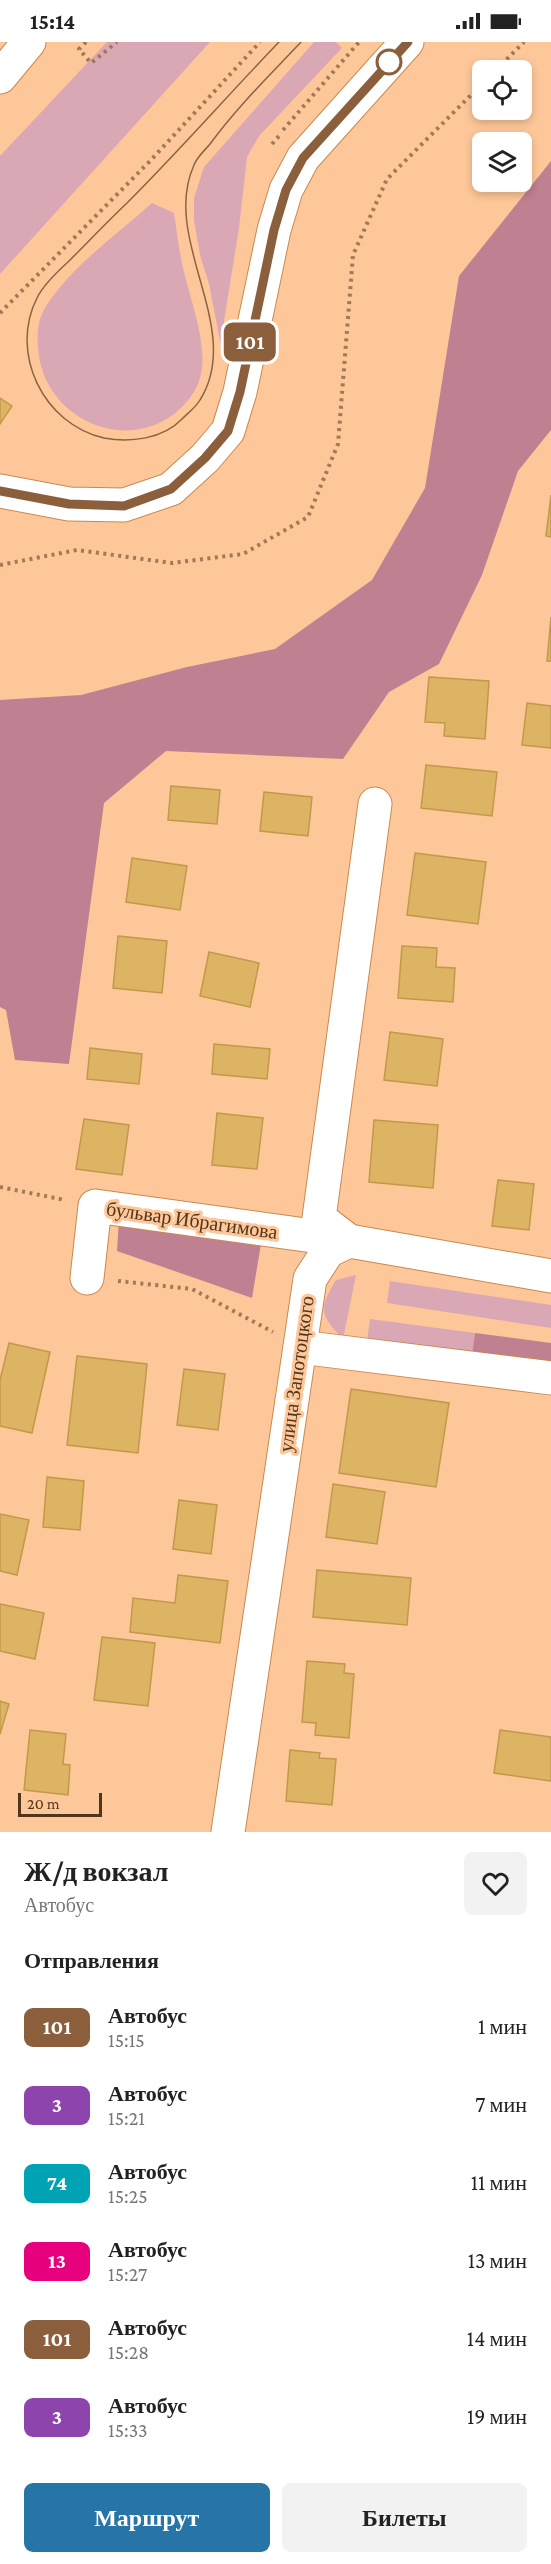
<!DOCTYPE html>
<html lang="ru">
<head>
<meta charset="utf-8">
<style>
	:root { --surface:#fff; --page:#f2f2f2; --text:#222; --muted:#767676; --accent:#2774a6 }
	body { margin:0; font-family:"Crimson Pro",serif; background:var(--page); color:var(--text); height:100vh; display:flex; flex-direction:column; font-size:22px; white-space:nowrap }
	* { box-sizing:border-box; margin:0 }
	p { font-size:20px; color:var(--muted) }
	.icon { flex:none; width:33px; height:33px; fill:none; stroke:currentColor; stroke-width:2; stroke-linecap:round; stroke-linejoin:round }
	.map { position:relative; height:1790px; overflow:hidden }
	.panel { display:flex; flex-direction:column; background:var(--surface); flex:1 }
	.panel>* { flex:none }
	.badge { padding:0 12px; border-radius:9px; font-size:21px; line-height:39px }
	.controls { position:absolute; left:472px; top:18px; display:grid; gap:12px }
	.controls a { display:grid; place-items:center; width:60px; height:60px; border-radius:9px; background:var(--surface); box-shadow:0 3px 9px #0003; font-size:30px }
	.scale { position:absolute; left:18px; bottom:15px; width:84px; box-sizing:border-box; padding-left:6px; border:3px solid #51361d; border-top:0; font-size:16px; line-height:21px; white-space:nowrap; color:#51361d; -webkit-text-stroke:4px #fec799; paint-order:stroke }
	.map>.badge { position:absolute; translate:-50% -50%; box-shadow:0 0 0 3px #fff }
	h2 { padding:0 24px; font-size:22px; line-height:54px }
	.round { display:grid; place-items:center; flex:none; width:63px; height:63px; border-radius:9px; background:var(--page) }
	.head { display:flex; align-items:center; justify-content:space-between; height:102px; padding:0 24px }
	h1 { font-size:28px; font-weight:700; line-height:45px }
	.action { display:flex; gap:12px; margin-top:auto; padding:12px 24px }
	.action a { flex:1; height:69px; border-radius:9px; background:var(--accent); color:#fff; font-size:24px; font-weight:700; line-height:69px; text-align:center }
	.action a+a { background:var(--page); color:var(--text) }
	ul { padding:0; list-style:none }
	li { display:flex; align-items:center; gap:18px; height:78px; padding:0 24px }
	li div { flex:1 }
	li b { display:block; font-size:22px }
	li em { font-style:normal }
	li .badge { min-width:66px; font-weight:700; text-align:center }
	.status { display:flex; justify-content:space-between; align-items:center; height:42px; padding:0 30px; background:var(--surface); direction:ltr }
	.status svg { height:16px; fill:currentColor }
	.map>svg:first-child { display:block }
	.green { fill:#daa8b5 }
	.forest { fill:#bf8091 }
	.building { fill:#ddb364; stroke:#c2994a; stroke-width:1.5 }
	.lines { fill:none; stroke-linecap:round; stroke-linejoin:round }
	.minor-casing { stroke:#c9894e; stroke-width:35 }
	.path { stroke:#a17956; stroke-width:4; stroke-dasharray:3 4.5; stroke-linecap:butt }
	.minor { stroke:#fff; stroke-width:33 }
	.tram { stroke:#886444; stroke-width:1.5 }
	.line-casing { stroke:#fff; stroke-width:14 }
	.line { stroke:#8b5e3c; stroke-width:9 }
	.stop-dot { fill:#fff; stroke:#8b5e3c; stroke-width:3 }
	.labels { text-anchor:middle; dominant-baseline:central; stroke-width:6; stroke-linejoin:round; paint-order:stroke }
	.street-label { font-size:20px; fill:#51361d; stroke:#fec799 }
</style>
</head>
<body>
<div class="status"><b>15:14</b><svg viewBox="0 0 49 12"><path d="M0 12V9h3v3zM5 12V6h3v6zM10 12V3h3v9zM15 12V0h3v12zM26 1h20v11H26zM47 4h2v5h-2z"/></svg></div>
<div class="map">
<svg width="551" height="1790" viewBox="0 0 551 1790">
	<rect width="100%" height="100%" fill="#fec799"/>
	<g class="green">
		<path d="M 107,0 L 210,0 L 0,232 L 0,114 Z"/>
		<path d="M 314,0 L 336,0 L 342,6 L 259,94 L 247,115 L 239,186 L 224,279 L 223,314 L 209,242 L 200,213 L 194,178 L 194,156 L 204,125 Z"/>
		<path d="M 152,161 L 174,171 C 177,190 179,210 184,230 C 191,260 209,306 200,336 C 196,351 185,363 174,372 C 122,411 48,376 39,314 C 37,298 36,281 45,266 C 69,226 118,192 152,161 Z"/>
		<path d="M 356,1233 L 343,1297 C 320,1273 318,1267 336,1238 Z"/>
		<path d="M 390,1239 L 551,1263 L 551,1286 L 387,1261 Z"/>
		<path d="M 370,1277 L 475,1291 L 472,1313 L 367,1299 Z"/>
	</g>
	<g class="forest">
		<path d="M 551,119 L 551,388 L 518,429 L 482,533 L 439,622 L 389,650 L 343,717 L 166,709 L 104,761 L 69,1022 L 15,1018 L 6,968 L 0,965 L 0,658 L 81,653 L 187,625 L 275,607 L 372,538 L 425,446 L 459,234 Z"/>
		<path d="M 119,1176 L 262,1196 L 252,1256 L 117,1209 Z"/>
		<path d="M 475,1291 L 551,1301 L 551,1324 L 472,1313 Z"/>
	</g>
	<g class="building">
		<path d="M 0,356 L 12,364 L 0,382 Z"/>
		<path d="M 551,453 L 551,495 L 546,494 Z"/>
		<path d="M 551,575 L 551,619 L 547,619 Z"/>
		<path d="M 429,635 L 489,639 L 485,697 L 444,694 L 445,681 L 425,680 Z"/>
		<path d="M 527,661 L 551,664 L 551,706 L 522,703 Z"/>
		<path d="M 426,723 L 497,730 L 492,774 L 421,766 Z"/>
		<path d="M 171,744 L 220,748 L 217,782 L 168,778 Z"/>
		<path d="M 264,750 L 312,755 L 308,794 L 260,789 Z"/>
		<path d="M 415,811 L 486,820 L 478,882 L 407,873 Z"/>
		<path d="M 132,816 L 187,824 L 180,868 L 126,860 Z"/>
		<path d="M 118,894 L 167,899 L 162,951 L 113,946 Z"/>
		<path d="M 402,904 L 437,906 L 436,925 L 455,926 L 453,960 L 398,956 Z"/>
		<path d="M 209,910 L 259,921 L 250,965 L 200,954 Z"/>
		<path d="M 390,990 L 443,997 L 437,1044 L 384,1038 Z"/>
		<path d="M 214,1002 L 270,1007 L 267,1037 L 212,1032 Z"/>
		<path d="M 90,1006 L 142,1012 L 139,1042 L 87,1037 Z"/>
		<path d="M 217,1071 L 263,1076 L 257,1127 L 212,1123 Z"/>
		<path d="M 84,1077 L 129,1083 L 122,1133 L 76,1127 Z"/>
		<path d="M 374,1078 L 438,1083 L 433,1146 L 369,1140 Z"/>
		<path d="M 498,1138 L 534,1142 L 529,1188 L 492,1184 Z"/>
		<path d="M 9,1301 L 50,1310 L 32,1391 L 0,1384 L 0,1338 Z"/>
		<path d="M 77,1314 L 147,1322 L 138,1411 L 67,1403 Z"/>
		<path d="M 184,1327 L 225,1332 L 218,1388 L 177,1383 Z"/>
		<path d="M 351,1347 L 449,1361 L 436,1445 L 339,1431 Z"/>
		<path d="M 47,1435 L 84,1439 L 80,1488 L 43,1485 Z"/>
		<path d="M 333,1442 L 385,1450 L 377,1502 L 326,1495 Z"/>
		<path d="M 179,1458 L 217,1463 L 211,1512 L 173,1507 Z"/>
		<path d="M 0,1472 L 29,1478 L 17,1533 L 0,1529 Z"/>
		<path d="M 317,1528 L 411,1536 L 407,1583 L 313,1575 Z"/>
		<path d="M 178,1533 L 228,1539 L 220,1601 L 130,1590 L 133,1556 L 175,1561 Z"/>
		<path d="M 0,1562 L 44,1571 L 35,1617 L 0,1609 Z"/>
		<path d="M 102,1595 L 155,1601 L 148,1664 L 94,1658 Z"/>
		<path d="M 307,1619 L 345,1622 L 344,1631 L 354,1632 L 349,1696 L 315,1693 L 316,1681 L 302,1680 Z"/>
		<path d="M 0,1659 L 9,1662 L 0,1692 Z"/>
		<path d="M 30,1688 L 66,1692 L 63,1722 L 70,1723 L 68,1753 L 24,1748 Z"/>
		<path d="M 500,1688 L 551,1695 L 551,1739 L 494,1731 Z"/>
		<path d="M 290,1708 L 320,1711 L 319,1716 L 336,1717 L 332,1763 L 286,1759 Z"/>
	</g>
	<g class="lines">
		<defs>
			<g id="minor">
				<path d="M 0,35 L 29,0"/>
				<path d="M 0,449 L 69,462 L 124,463 L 171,447 L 205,416 L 228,389 L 240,350 L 274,188 L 286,148 L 303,116 L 407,0"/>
				<path d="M 349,1199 L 319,1176 L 375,762"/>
				<path d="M 87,1236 L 95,1164 L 349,1199 L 551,1234"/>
				<path d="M 300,1305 L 551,1336"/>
				<path d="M 228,1790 L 310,1237 L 328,1209 L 349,1199"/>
			</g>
		</defs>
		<use href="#minor" class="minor-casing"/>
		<g class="path">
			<path d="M 86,0 L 79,7 L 91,21 L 117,0"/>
			<path d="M 496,28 L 524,0"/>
			<path d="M 283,88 L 359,0"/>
			<path d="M 272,102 L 279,94"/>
			<path d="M 0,271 L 151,118 L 260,0"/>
			<path d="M 0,523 L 77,508 L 172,521 L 243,512 L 308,475 L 338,402 L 353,213 L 387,137 L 483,41"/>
			<path d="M 0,1145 L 65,1158"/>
			<path d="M 118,1239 L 192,1247 L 273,1290"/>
		</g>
		<use href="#minor" class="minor"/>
		<path class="tram" d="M 279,0 C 228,53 179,109 127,161 C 107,180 88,200 68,220 C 57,230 43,243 37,256 C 9,311 43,382 104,396 C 130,401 163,397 182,377 C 188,371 196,365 200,358 C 245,286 160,198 194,123 C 197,115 205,108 210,102 C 237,65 270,33 301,0"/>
	</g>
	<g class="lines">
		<defs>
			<path id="line" d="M 0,449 L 69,462 L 124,464 L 171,447 L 205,416 L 228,389 L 240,350 L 274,188 L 286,148 L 303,116 L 408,0"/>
		</defs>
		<use href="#line" class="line-casing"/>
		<use href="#line" class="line"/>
	</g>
	<circle class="stop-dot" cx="389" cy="20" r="12"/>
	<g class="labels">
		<g class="street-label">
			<text transform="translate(192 1178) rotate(8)">бульвар Ибрагимова</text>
			<text transform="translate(296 1332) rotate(-82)">улица Запотоцкого</text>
		</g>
	</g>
</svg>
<div class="controls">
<a><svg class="icon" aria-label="locate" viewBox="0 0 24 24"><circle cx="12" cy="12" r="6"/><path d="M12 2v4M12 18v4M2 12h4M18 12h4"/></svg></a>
<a><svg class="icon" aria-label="layers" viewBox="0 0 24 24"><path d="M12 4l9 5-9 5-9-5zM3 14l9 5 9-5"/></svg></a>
</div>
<div class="scale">20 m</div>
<b class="badge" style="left:250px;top:300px;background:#8b5e3c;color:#fff">101</b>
</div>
<section class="panel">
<div class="head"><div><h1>Ж/д вокзал</h1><p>Автобус</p></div><a class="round"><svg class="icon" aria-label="heart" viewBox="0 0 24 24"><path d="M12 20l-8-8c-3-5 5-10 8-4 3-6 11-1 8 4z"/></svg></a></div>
<h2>Отправления</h2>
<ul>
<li><span class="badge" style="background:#8b5e3c;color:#fff">101</span><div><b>Автобус</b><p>15:15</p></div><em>1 мин</em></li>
<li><span class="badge" style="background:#8e44ad;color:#fff">3</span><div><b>Автобус</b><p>15:21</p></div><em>7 мин</em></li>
<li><span class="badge" style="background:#00a3b4;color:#fff">74</span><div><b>Автобус</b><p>15:25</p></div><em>11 мин</em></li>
<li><span class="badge" style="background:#e6007e;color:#fff">13</span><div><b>Автобус</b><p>15:27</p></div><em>13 мин</em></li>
<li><span class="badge" style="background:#8b5e3c;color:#fff">101</span><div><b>Автобус</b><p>15:28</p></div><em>14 мин</em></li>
<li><span class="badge" style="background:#8e44ad;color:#fff">3</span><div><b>Автобус</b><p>15:33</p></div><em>19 мин</em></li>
</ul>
<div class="action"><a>Маршрут</a><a>Билеты</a></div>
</section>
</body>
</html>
